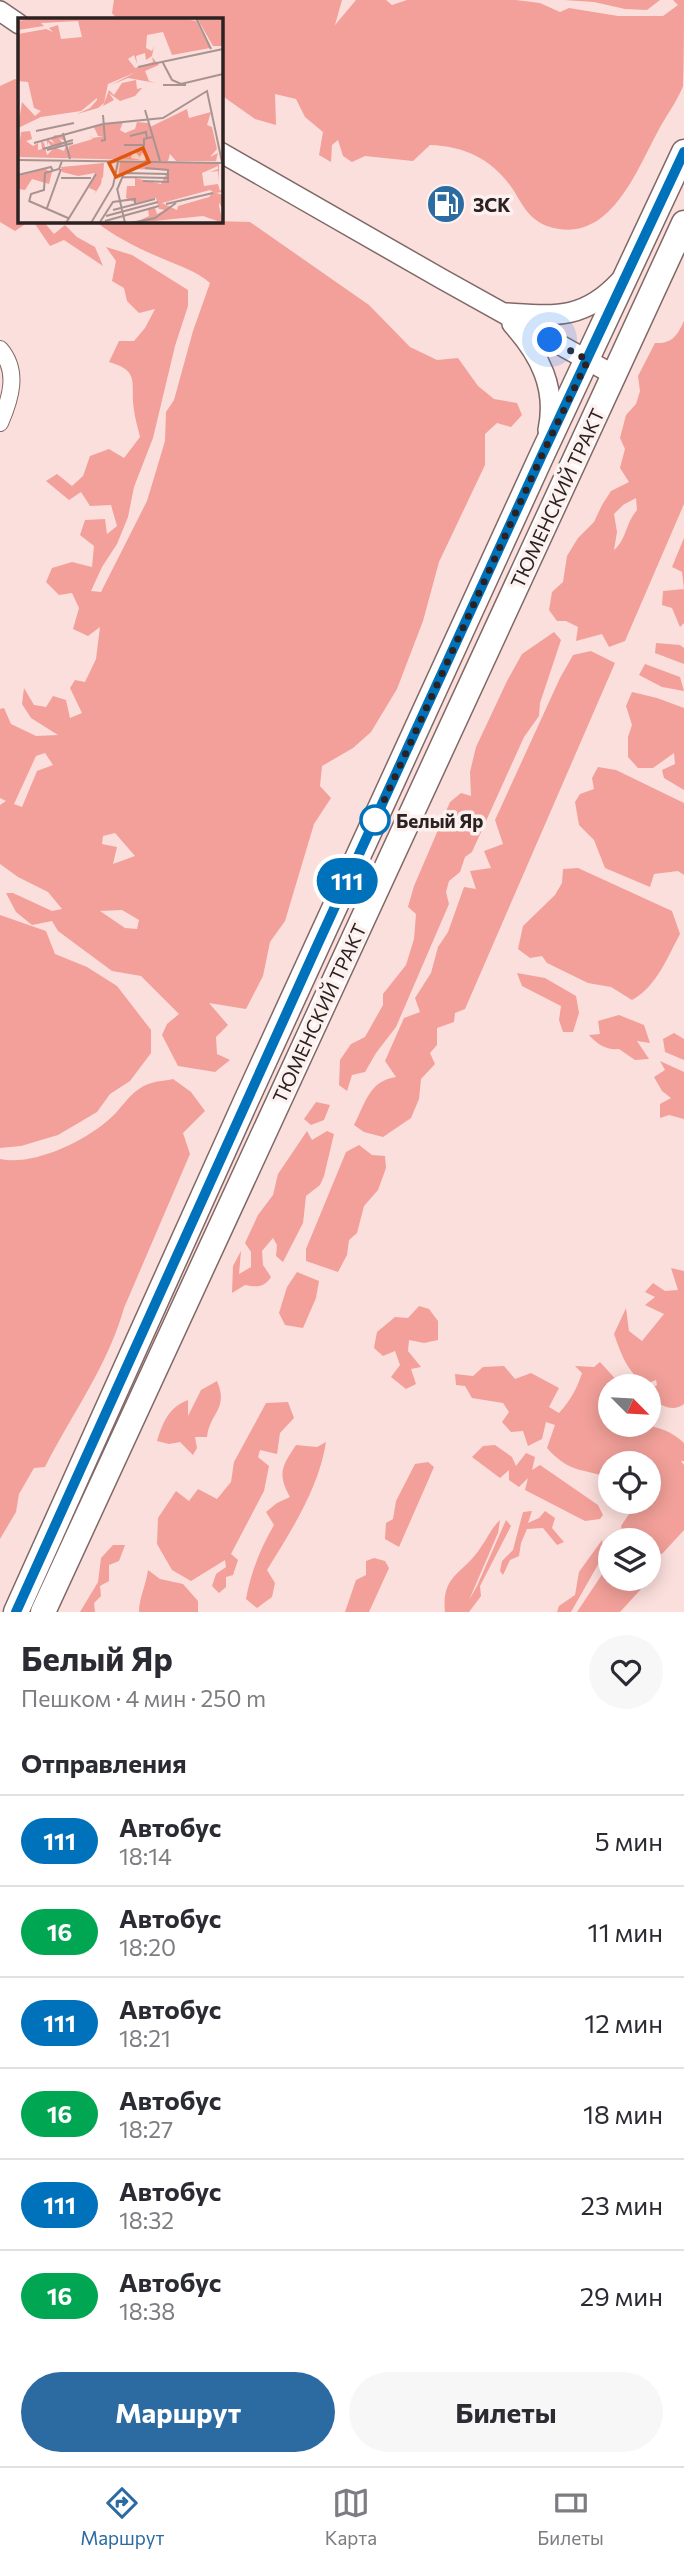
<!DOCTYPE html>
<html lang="ru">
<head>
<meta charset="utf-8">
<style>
	:root { --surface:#fff; --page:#f7f7f7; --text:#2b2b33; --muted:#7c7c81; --line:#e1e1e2; --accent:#2b6ba2 }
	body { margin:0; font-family:Commissioner,sans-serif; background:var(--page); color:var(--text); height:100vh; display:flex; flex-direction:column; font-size:26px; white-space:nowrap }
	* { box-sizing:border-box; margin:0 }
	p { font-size:23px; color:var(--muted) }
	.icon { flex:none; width:38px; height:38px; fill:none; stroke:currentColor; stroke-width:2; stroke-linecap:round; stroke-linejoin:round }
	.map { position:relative; height:1612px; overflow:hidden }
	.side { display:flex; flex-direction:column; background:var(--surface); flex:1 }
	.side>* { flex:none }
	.badge { padding:0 14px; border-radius:23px; font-size:24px; line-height:46px }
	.needle { width:46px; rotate:114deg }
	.buttons { position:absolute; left:598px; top:1374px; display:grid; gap:14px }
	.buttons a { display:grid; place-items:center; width:63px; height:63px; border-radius:50%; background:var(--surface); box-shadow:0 4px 18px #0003; font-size:35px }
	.you { position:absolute; width:35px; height:35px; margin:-18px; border:5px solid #fff; border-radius:50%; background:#1a73e8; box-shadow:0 0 0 10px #1a73e833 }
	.map>.badge { position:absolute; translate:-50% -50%; box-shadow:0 0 0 4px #fff }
	h2 { padding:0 21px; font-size:26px; line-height:63px }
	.round { display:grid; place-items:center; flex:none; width:74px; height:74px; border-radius:37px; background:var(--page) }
	.headline { display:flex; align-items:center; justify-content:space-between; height:119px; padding:0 21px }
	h1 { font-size:33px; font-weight:700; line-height:52px }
	.button { display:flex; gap:14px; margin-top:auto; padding:14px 21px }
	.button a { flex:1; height:80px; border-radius:42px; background:var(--accent); color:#fff; font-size:28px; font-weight:700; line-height:80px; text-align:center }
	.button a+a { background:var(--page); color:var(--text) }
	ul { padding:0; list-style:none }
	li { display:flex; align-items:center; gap:21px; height:91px; padding:0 21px; border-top:2px solid var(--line) }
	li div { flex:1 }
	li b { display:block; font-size:26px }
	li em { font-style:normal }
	li .badge { min-width:77px; font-weight:700; text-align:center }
	.menu { display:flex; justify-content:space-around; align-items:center; height:98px; border-top:2px solid var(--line); background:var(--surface); font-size:19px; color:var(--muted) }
	.menu a { display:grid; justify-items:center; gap:4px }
	.menu .current { color:var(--accent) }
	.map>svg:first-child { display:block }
	.forest { fill:#f2a099; fill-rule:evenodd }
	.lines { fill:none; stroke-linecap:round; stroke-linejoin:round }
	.minor-casing { stroke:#806866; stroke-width:18 }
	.tertiary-casing { stroke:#806866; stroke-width:22 }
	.primary-casing { stroke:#806866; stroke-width:27 }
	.minor { stroke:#fff; stroke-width:16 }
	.tertiary { stroke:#fff; stroke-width:19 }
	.primary { stroke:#fff; stroke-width:24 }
	.line-casing { stroke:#fff; stroke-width:16 }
	.line { stroke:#0072bc; stroke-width:10 }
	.walk { stroke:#2c2221; stroke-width:7; stroke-dasharray:0 12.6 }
	.stop-dot { fill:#fff; stroke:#0072bc; stroke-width:3.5 }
	.labels { text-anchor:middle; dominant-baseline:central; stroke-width:7; stroke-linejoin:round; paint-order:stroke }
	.poi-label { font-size:19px; font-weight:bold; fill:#2c2221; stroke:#fcf1ef; text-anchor:start }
	.street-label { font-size:19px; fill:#2c2221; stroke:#fcf1ef }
	.stop-label { font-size:19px; font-weight:bold; fill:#2c2221; stroke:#fcf1ef; text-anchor:start }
	.inset-road { fill:none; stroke:#a89391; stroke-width:2 }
	.view { fill:#df560d; fill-opacity:0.15; stroke:#df560d; stroke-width:3.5 }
	.inset-edge { fill:none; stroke:#2c2221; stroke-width:3.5 }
</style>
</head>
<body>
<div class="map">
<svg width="684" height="1612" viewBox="0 0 684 1612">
	<rect width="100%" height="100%" fill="#fbdfdc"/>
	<g class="forest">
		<path d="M 114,0 L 342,0 L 335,25 L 356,0 L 386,0 L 392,5 L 407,0 L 516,0 L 540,3 L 560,12 L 569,8 L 618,16 L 663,16 L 678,5 L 673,0 L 684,0 C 684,19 684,70 683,86 C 677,102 665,117 657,133 C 635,174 608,247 547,226 C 527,218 522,203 512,188 C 492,159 464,146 430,145 L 413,161 L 365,156 L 352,162 L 343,156 L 338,140 L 332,145 L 331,162 L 319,155 L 323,132 L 305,117 L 296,99 L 275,94 L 276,125 L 255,119 L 221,95 L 220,19 L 117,19 L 112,13 Z"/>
		<path d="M 564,0 L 660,0 L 647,10 L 625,9 L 594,2 Z"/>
		<path d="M 15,79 L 19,81 L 19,220 L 30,221 L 15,231 L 0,222 L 0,86 Z"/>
		<path d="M 33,221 L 43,221 L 54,234 L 65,225 L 77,237 L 95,247 L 103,266 L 64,240 L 50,246 Z"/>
		<path d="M 215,221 L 250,222 L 369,305 L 410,347 L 437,360 L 458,358 L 478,386 L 494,399 L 517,403 L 522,415 L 511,427 L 497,423 L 485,434 L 485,465 L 439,562 L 423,621 L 397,689 L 371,732 L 353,748 L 322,766 L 320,786 L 331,798 L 314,824 L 285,921 L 270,942 L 263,976 L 246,1009 L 209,1003 L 228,1025 L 216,1037 L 217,1054 L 230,1060 L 215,1072 L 178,1066 L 162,1035 L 167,1024 L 179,1014 L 141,976 L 112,971 L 58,931 L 52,921 L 32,925 L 16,912 L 6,893 L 13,893 L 52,911 L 62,909 L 48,892 L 18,877 L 0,864 L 0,805 L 6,801 L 0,798 L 0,709 L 4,708 L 11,724 L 36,736 L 58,735 L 31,718 L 22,704 L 24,688 L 34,705 L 46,707 L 53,696 L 66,700 L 70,718 L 82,713 L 70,688 L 75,680 L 85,682 L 96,659 L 100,627 L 88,636 L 73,629 L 79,608 L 72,593 L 59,595 L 46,582 L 52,568 L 72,562 L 92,567 L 94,546 L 80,535 L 85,520 L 105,519 L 107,534 L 117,526 L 111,505 L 90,506 L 81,492 L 69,500 L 46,481 L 57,474 L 72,486 L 83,476 L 90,456 L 109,449 L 124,458 L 140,437 C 138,428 135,419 134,410 C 130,383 141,371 109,362 L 119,341 L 134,341 L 145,328 L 155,309 L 139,313 L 127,301 L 124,288 L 112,281 L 116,261 L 106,247 L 132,255 L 188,290 L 188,306 L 175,346 L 153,438 L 134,487 L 128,517 L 117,544 L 102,567 L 91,591 L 101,592 L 147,501 L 165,441 L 166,412 L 174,400 L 193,331 L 210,283 C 195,270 179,266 161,258 C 138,248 115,237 95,221 ZM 45,753 L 53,765 L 37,771 L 22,807 L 14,804 L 36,756 ZM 115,833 L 135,856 L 113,864 L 117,847 L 102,844 L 103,836 ZM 122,910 L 139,920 L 137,929 L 125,928 L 100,911 Z"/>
		<path d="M 684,321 L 684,504 L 625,641 L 609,647 L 602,634 L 576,641 L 578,627 L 566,621 L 557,621 L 549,610 L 552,592 L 563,582 L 567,556 L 578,538 L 594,522 L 602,505 L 611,491 L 629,482 L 620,468 L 625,449 L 620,438 L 626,415 L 636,404 L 640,391 L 638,376 L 655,343 C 672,344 677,336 684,321 ZM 636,498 L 637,510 C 625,524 627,539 614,550 L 617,532 L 614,514 L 623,505 Z"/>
		<path d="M 684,538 L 684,623 L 680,627 L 672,608 L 662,605 L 663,591 L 684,589 L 682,572 L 672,567 Z"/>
		<path d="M 554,632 L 561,640 L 540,703 L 539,716 L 524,737 L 472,852 L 465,857 L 460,872 L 449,881 L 446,892 L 449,904 L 396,1027 L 376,1053 L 365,1072 L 352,1075 L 347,1091 L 339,1085 L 340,1060 L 351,1044 L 365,1037 L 383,1005 L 383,994 L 406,965 L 414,939 L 416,914 L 408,907 L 414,886 L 450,802 L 461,793 L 471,796 L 470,772 L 476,747 L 507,681 L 522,654 Z"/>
		<path d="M 656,643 L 680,645 L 684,648 L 684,664 L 655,653 Z"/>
		<path d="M 591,651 L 615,663 L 465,1009 L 455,1013 L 454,1022 L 437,1028 L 437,1045 L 430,1053 L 435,1064 L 421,1079 L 419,1099 L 411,1118 L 383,1137 L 364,1132 L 354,1125 C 366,1102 369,1081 396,1077 L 385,1061 L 404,1018 L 420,1012 L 415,998 L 431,973 L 438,947 L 448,932 L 464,887 L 476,889 L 470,871 L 491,868 L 484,851 L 503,844 L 495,820 L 560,678 L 573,655 Z"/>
		<path d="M 645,664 L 680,677 L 684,691 L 662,687 L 639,675 Z"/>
		<path d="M 632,692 L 657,698 L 684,708 L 684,790 L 664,778 L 662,770 L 675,764 L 674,753 L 653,768 L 638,768 L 628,757 L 628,737 L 632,725 L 626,706 Z"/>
		<path d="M 598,767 L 616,770 L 684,803 L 684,875 L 678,871 L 654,874 L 650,887 L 605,868 L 594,840 L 579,825 L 575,802 L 580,794 L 594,789 L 592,778 Z"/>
		<path d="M 578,868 L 672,911 L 680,934 C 667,958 657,986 632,1000 L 611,987 L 588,983 L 547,963 L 542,956 L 530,958 L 518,949 L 523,926 L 555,895 L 562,883 L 563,869 Z"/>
		<path d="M 0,915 L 46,931 L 55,954 L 87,967 L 117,986 L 151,1030 L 151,1053 L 130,1081 L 110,1094 L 97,1112 L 58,1135 L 21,1146 L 0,1148 Z"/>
		<path d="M 517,973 L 545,978 L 576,996 L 579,1013 L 573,1032 L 563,1032 L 559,1020 L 561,1006 L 522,986 Z"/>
		<path d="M 619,1015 L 644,1025 L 650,1043 L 637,1041 L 649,1059 L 635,1060 L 619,1049 C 606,1050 598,1045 589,1035 L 600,1034 L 598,1021 Z"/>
		<path d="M 674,1033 L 684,1039 L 684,1060 L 665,1052 L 663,1039 Z"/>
		<path d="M 660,1061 L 684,1072 L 684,1119 L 669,1115 L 660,1118 L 660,1104 L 671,1098 L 662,1091 L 654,1077 L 665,1070 Z"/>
		<path d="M 173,1079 L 191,1092 L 205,1111 L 183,1133 L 190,1154 L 124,1308 C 108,1365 72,1414 45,1467 L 34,1468 L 19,1494 L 16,1512 L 0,1539 L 0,1159 C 32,1166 81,1143 106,1122 C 121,1111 128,1093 146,1085 C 154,1081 165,1081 173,1079 Z"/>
		<path d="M 316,1102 L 330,1105 L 324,1120 L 311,1125 L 304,1119 Z"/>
		<path d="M 307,1131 L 312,1140 L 327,1131 L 334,1134 L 324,1176 L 320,1185 L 306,1196 L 303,1223 L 283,1262 L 276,1256 L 277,1245 L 273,1238 L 262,1251 L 263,1265 L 271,1277 C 264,1288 257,1287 245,1285 L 232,1293 L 233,1266 L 241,1251 L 239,1274 L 251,1267 L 251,1252 L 245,1243 L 258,1215 L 273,1195 L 278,1174 Z"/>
		<path d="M 359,1145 L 372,1155 L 385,1156 L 386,1168 L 378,1190 L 364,1206 L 357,1233 L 349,1240 L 347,1255 L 338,1272 L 306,1261 L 306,1249 L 346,1152 Z"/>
		<path d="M 671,1268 L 684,1271 L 684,1404 C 673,1413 661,1405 651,1399 L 649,1390 L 657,1385 L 656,1380 L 646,1384 C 627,1373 621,1353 614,1334 L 626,1308 L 629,1331 L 642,1341 L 664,1314 L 645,1305 L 655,1297 L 645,1292 L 653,1283 L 665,1291 L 678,1290 Z"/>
		<path d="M 297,1272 L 319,1281 L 316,1298 L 303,1328 L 285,1325 L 279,1313 L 287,1287 Z"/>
		<path d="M 419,1306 L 429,1309 L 438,1321 L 438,1340 L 424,1343 L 409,1340 L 408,1351 L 421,1367 L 411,1369 L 416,1384 L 406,1389 L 391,1377 L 400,1365 L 395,1351 L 383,1356 L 374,1348 L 377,1332 L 395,1317 L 408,1318 Z"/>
		<path d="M 600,1362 L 622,1386 L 611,1386 L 611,1424 C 638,1424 663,1423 684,1443 L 684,1461 L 681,1461 L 684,1465 L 684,1530 L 662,1554 L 655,1554 L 652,1577 L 620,1612 L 577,1612 L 611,1561 L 611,1578 L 649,1578 L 649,1540 L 625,1540 L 621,1526 L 637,1502 L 649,1502 L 649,1463 L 611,1463 L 611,1479 C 583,1467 571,1475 547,1448 L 555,1425 L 546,1422 L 542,1439 L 528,1446 L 523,1431 L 511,1432 L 502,1422 L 509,1412 L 503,1403 L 472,1398 L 465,1386 L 456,1385 L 455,1374 L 473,1376 L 483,1367 L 504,1366 L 515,1379 L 531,1373 L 559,1388 L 549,1407 L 559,1413 C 570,1401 577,1389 582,1373 L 575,1366 L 594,1367 Z"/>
		<path d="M 217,1381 C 229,1409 210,1412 207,1437 L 195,1437 L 197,1448 L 193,1455 L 180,1442 L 169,1444 L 157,1441 C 163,1422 169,1407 188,1400 L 188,1416 L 201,1390 Z"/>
		<path d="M 288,1402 L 294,1418 L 280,1433 L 277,1454 L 260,1450 L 258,1457 L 269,1466 L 264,1491 L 231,1554 L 238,1560 L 233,1575 L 226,1577 L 226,1587 L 219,1593 L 212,1586 L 216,1574 L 226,1567 L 225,1560 L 191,1581 L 172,1570 L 157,1544 L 158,1518 L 176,1491 L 189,1501 L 198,1489 L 217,1499 L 231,1482 L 234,1462 L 266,1403 Z"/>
		<path d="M 326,1442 C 319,1488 291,1531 267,1570 L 275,1583 L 272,1597 L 257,1608 L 246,1599 C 251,1572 260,1549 274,1525 L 266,1512 L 277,1503 L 290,1497 C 277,1474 282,1466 296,1445 L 317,1447 Z"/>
		<path d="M 495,1445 L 512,1457 L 516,1466 L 526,1453 L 535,1457 L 532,1470 L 540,1465 L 598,1505 L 603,1515 L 600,1519 L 585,1521 L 525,1490 L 528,1478 L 519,1487 L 509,1480 L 509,1470 L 500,1478 L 472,1457 L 483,1446 Z"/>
		<path d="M 428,1462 L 434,1467 L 399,1547 L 385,1539 L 386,1523 L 393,1519 L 396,1501 L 415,1464 Z"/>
		<path d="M 532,1511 L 528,1523 L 539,1518 L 545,1511 L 555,1518 L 552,1528 L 564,1542 L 557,1545 L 543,1528 L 527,1529 L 521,1543 L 519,1556 L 510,1560 L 503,1575 L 500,1571 L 502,1561 L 513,1550 L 523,1512 Z"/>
		<path d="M 500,1520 L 498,1533 L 469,1600 L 477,1586 L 506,1520 L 511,1526 L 480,1586 L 481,1596 L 469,1612 L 445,1612 C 441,1574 464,1574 481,1547 C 489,1536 490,1530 500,1520 Z"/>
		<path d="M 602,1540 L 604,1554 L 571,1612 L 557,1612 L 559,1606 L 575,1595 L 579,1572 Z"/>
		<path d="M 113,1545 L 125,1545 L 119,1561 L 109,1565 L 109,1581 L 100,1586 L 101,1596 L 94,1603 L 95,1612 L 80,1612 L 98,1582 L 101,1558 Z"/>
		<path d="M 374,1558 L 385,1561 L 389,1568 L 369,1612 L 345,1612 L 356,1580 L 366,1575 L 366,1561 Z"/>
		<path d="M 148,1570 L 160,1579 L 183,1584 L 198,1601 L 198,1612 L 139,1612 C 139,1598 146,1585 148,1570 Z"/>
	</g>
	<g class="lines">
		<defs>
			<path id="minor" d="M 0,349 C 19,371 11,398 0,423"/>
			<g id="tertiary">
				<path d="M 0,11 L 19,24"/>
				<path d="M 220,152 L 442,279 L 614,375"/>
				<path d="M 507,313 C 555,316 584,320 620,281"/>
				<path d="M 512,324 C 540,355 557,388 548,430"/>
			</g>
			<g id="primary">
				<path d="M 16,1612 L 246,1101 L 542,455 L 684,152"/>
				<path d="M 43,1612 L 684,223"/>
			</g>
		</defs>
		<use href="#minor" class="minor-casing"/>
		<use href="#tertiary" class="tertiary-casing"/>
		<use href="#primary" class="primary-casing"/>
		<use href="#minor" class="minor"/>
		<use href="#tertiary" class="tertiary"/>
		<use href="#primary" class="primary"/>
	</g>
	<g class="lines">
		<defs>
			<path id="line" d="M 16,1612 L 316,948 L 542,455 L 684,152"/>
		</defs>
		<use href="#line" class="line-casing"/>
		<use href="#line" class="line"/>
		<path class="walk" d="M 375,820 L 372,827 L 542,455 L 588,360 L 550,340"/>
	</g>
	<defs>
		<symbol id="fuel-disc" viewBox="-11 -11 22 22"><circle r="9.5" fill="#2b6ba2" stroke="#fcf1ef"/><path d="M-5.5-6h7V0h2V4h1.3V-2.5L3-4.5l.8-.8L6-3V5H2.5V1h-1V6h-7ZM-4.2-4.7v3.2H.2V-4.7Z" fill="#fff"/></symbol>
	</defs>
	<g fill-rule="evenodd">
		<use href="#fuel-disc" x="424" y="182" width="44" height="44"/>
	</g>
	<circle class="stop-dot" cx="375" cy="820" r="14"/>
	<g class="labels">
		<g class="poi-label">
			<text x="473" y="204">ЗСК</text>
		</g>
		<g class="street-label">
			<text transform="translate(557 498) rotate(-65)">ТЮМЕНСКИЙ ТРАКТ</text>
			<text transform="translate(319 1013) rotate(-65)">ТЮМЕНСКИЙ ТРАКТ</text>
		</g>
		<g class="stop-label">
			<text x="396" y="820">Белый Яр</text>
		</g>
	</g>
	<g transform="translate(18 18)">
		<rect width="205" height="205" fill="#fbdfdc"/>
		<path d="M 16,0 L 165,0 L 178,3 L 192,30 L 154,37 L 145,14 L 129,17 L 128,30 L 134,33 L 136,28 L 134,38 L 128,42 L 127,35 L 118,38 L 119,46 L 116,37 L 110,41 L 117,50 L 135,44 L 134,39 L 141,47 L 127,53 L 131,63 L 138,65 L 110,60 L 93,67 L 118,54 L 90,66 L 86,85 L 80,90 L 59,96 L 72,90 L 79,82 L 79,80 L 63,93 L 23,99 L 0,110 L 4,84 L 17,98 L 23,93 L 16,90 L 10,64 L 0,63 L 0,16 L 28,11 L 35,14 L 31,10 L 40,7 L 43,21 L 64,19 L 60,3 L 23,5 L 26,8 L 0,12 L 0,3 ZM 179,0 L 205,0 L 205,28 L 195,28 ZM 118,62 L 119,71 L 123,70 L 124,70 L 117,78 L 102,83 L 91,75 L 96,82 L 85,88 L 91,72 L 96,77 L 104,65 ZM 169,91 L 171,100 L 193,94 L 189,107 L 194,109 L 199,131 L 192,139 L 200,135 L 198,143 L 158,143 L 152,136 L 150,143 L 126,143 L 130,138 L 124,136 L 129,135 L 124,135 L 122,139 L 115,132 L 113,140 L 123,142 L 0,139 L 3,114 L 12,113 L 14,121 L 8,123 L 15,128 L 20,125 L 20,132 L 24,131 L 23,123 L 26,125 L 29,137 L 38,128 L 33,128 L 30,124 L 29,128 L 29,121 L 37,126 L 33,121 L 37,117 L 45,118 L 47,123 L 41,120 L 45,126 L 38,130 L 46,133 L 48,128 L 50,133 L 51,128 L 75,121 L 72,118 L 75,120 L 86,118 L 80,118 L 76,109 L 82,107 L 105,104 L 102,112 L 107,115 L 117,111 L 119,104 L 130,105 L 132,109 ZM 102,144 L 201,145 L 201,163 L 200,153 L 192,154 L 200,151 L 200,148 L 184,155 L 186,168 L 200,166 L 202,173 L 205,169 L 204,174 L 198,175 L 205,177 L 205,191 L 201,185 L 201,188 L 205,205 L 185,198 L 116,205 L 131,198 L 130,191 L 137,190 L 139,196 L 147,192 L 141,191 L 138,180 L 118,185 L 108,180 L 109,168 L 117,168 L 117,160 L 143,166 L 150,152 L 111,151 L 100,159 ZM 192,172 L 195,174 L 191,179 L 160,188 L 159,192 L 144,185 ZM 86,145 L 85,160 L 84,159 L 83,166 L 76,177 L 78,173 L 71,170 L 77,155 L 60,158 L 44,154 L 43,149 ZM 27,151 L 34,154 L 31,166 L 14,161 L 7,172 L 0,171 L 0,158 Z" fill="#f2a099" fill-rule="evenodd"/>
		<path class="inset-road" d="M 178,0 L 193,31M 144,43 L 154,62 L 163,66 L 205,56M 120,49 L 205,31M 145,67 L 168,67M 127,92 L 142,143M 18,113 L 56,105M 45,115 L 52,141M 112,118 L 128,114 L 129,121M 83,123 L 87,122 L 85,97M 16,125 L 85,106 L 145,100 L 189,73 L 204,144M 106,127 L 126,127 L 126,121 L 134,119M 25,131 L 55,122M 29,132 L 55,125M 0,142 L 205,145M 0,157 L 33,149 L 35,153M 105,159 L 150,160M 43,160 L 73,160M 125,163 L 150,164 L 150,152 L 127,150M 99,170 L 107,205M 99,172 L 106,155 L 150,156M 11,183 L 50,200M 11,184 L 13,176 L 26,172 L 27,155 L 41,151 L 44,143M 148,186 L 195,175M 29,190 L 43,151M 95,192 L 137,181M 88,198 L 140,184M 87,203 L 141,188M 82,204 L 95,184 L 117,181 L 117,186M 48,205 L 78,156M 73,205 L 95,168 L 100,144M 113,205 L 137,200 L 158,185"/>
		<path class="view" d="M 125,130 L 131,144 L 98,159 L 91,145 Z"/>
		<rect width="205" height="205" class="inset-edge"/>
	</g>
</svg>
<div class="buttons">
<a><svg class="needle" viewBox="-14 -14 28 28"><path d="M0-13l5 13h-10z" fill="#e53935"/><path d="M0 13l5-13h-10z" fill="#7c7c81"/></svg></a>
<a><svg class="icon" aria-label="locate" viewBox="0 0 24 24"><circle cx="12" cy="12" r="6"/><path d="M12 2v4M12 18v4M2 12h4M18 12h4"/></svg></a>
<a><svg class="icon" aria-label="layers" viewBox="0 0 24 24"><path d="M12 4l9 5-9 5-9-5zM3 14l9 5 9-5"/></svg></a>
</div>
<div class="you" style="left:550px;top:340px"></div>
<b class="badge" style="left:347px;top:881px;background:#0072bc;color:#fff">111</b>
</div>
<section class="side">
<div class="headline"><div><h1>Белый Яр</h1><p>Пешком · 4 мин · 250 m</p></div><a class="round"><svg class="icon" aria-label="heart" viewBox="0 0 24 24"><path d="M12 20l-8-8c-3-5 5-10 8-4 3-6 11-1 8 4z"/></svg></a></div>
<h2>Отправления</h2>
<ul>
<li><span class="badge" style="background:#0072bc;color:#fff">111</span><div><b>Автобус</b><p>18:14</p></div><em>5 мин</em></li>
<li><span class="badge" style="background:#00a651;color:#fff">16</span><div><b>Автобус</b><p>18:20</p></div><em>11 мин</em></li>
<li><span class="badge" style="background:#0072bc;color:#fff">111</span><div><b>Автобус</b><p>18:21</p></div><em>12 мин</em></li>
<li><span class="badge" style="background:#00a651;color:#fff">16</span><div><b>Автобус</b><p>18:27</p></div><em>18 мин</em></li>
<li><span class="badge" style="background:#0072bc;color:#fff">111</span><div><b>Автобус</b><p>18:32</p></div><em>23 мин</em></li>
<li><span class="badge" style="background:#00a651;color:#fff">16</span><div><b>Автобус</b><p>18:38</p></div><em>29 мин</em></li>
</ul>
<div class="button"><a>Маршрут</a><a>Билеты</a></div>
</section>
<nav class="menu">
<a class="current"><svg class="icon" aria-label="directions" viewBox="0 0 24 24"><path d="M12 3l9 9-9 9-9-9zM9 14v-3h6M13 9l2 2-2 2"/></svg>Маршрут</a>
<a><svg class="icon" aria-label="map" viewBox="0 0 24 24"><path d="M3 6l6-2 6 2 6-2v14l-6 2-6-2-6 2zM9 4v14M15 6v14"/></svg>Карта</a>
<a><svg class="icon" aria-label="tickets" viewBox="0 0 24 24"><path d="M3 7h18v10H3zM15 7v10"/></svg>Билеты</a>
</nav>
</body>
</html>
